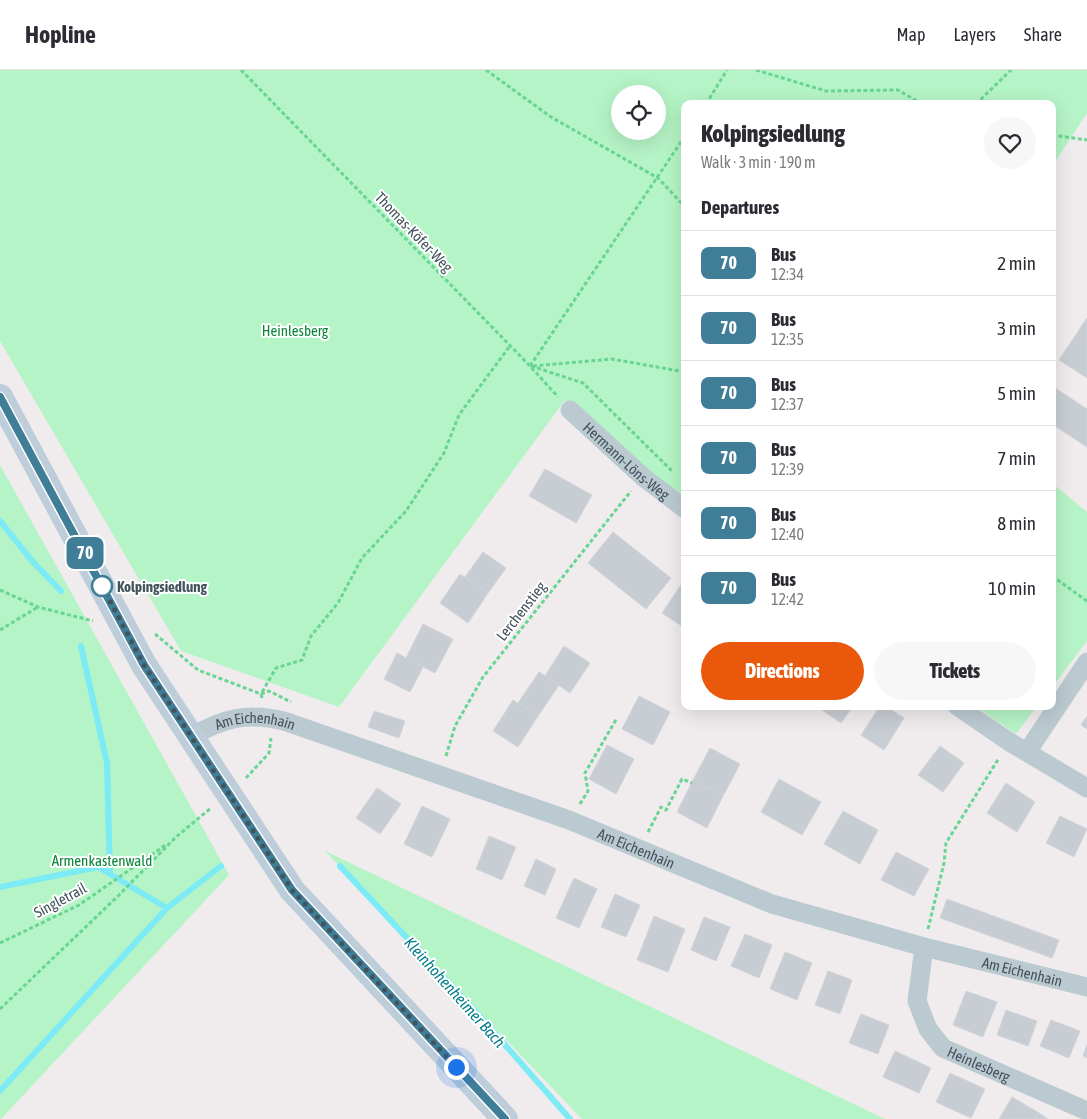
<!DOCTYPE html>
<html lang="en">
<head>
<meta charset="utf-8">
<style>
	:root { --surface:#fff; --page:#f7f7f7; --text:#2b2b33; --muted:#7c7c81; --line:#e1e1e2; --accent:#ea580c }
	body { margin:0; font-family:"Asap Condensed",sans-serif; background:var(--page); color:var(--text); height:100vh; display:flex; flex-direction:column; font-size:19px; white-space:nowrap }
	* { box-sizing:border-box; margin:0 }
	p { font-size:16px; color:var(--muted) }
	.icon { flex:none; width:28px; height:28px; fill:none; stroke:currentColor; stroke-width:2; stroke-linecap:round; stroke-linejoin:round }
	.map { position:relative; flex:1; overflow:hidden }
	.sheet { position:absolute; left:681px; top:30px; width:375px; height:610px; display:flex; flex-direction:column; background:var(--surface); border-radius:10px; box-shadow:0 5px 20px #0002 }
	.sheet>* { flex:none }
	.badge { padding:0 10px; border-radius:8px; font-size:18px; line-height:32px }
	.controls { position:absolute; left:611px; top:15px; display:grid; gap:10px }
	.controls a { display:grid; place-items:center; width:55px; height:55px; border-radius:50%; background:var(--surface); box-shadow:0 5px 20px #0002; font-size:25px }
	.you { position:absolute; width:25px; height:25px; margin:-12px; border:4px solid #fff; border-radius:50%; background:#1a73e8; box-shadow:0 0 0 8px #1a73e833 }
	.map>.badge { position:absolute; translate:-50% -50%; box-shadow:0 0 0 2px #fff }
	h2 { padding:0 20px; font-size:19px; line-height:45px }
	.round { display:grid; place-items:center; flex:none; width:52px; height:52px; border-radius:26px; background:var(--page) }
	.overview { display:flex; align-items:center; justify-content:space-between; height:85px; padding:0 20px }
	h1 { font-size:24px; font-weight:800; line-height:38px }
	.cta { display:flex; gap:10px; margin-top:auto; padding:10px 20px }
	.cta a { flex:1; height:58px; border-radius:30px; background:var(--accent); color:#fff; font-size:20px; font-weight:800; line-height:58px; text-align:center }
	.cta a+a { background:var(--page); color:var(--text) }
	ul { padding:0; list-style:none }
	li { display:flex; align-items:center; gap:15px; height:65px; padding:0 20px; border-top:1px solid var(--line) }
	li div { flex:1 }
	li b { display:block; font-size:19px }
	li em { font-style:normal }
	li .badge { min-width:55px; font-weight:700; text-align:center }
	header { display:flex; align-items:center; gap:30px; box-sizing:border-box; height:70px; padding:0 25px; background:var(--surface); border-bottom:1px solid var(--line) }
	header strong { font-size:24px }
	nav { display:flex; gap:28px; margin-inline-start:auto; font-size:18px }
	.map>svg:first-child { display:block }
	.green { fill:#b5f4c6; fill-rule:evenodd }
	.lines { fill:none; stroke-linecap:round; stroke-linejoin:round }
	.stream { stroke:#7debf6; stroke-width:6 }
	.building { fill:#c8cdd3; stroke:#d0d4da }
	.path { stroke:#69d594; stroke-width:3; stroke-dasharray:4 2.5; stroke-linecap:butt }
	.minor { stroke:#bbcad1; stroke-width:19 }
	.secondary { stroke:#bdcdd9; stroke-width:26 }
	.line-casing { stroke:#fff; stroke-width:11 }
	.line { stroke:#407e98; stroke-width:8 }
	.walk { stroke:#43535c; stroke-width:5; stroke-dasharray:0 9 }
	.stop-dot { fill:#fff; stroke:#407e98; stroke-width:2.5 }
	.labels { text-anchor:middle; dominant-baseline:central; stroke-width:4; stroke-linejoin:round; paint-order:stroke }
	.street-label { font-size:15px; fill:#43535c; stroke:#fff }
	.park-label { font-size:15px; fill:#0c853b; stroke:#fff }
	.stop-label { font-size:15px; font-weight:bold; fill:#43535c; stroke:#fff; text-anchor:start }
	.water-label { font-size:16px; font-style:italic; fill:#047e8a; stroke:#fff }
</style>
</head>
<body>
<header>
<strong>Hopline</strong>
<nav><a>Map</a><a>Layers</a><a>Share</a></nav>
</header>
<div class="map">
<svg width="1087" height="1049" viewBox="0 0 1087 1049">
	<rect width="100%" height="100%" fill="#f0eced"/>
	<g class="green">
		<path d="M 0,0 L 1087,0 L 1087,43 L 1053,95 L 1052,34 L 685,34 L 685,430 L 645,400 L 565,330 L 339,637 L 181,581 L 0,271 ZM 620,24 L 658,24 L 658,61 L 620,61 Z"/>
		<path d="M 0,395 L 229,805 L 1,1049 L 0,1049 Z"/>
		<path d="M 1053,414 L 1087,442 L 1087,571 L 1053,616 Z"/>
		<path d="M 975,636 L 1037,636 L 1016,664 Z"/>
		<path d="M 325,781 L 885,1049 L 582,1049 Z"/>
	</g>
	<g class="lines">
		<g class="stream">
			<path d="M 0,451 L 33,492 L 61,521"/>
			<path d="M 81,576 L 107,693 L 110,804"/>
			<path d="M 340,796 L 485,952 L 570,1049"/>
			<path d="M 0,817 L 98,797 L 167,838 L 221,796"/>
			<path d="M 0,1021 L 167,838"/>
		</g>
	</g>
	<g class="building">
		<path d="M 1087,248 L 1087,308 L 1059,290 Z"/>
		<path d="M 1052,316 L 1087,339 L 1087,377 L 1052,354 Z"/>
		<path d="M 545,399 L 592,425 L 576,453 L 529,426 Z"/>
		<path d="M 613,462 L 671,508 L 646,539 L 588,493 Z"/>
		<path d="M 483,482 L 506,498 L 488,523 L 465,507 Z"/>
		<path d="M 460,504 L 488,523 L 468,553 L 440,533 Z"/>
		<path d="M 685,509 L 685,558 L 662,543 Z"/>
		<path d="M 423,554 L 453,569 L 435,603 L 406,588 Z"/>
		<path d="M 564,576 L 590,593 L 570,623 L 545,606 Z"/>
		<path d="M 397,583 L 423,597 L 410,622 L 384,609 Z"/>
		<path d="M 539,602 L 559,615 L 538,646 L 518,633 Z"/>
		<path d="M 639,626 L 670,642 L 653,675 L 622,659 Z"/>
		<path d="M 513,630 L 538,646 L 518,677 L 493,661 Z"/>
		<path d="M 816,636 L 853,636 L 841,653 Z"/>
		<path d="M 880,636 L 885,636 L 904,648 L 884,680 L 861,665 Z"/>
		<path d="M 374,641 L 405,651 L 399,668 L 368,657 Z"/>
		<path d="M 1087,646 L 1087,659 L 1081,655 Z"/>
		<path d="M 607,675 L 634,689 L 616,724 L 589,709 Z"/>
		<path d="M 940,676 L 964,693 L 943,722 L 918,705 Z"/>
		<path d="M 710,678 L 740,694 L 723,726 L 693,710 Z"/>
		<path d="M 779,709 L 821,732 L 802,765 L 761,742 Z"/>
		<path d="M 693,710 L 723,726 L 707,758 L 677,742 Z"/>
		<path d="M 1006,713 L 1035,732 L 1017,762 L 987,743 Z"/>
		<path d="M 377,718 L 401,734 L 380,764 L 356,748 Z"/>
		<path d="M 422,736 L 450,749 L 432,787 L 404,774 Z"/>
		<path d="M 843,741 L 878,760 L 860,794 L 824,774 Z"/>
		<path d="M 1060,746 L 1087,759 L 1074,787 L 1046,773 Z"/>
		<path d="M 489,766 L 516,777 L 502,810 L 476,799 Z"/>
		<path d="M 896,782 L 929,799 L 914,826 L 881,810 Z"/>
		<path d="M 536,789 L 556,799 L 545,825 L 524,816 Z"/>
		<path d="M 574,808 L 597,819 L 579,858 L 556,848 Z"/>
		<path d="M 615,824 L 640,835 L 626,867 L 601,857 Z"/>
		<path d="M 947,829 L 1059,870 L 1052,888 L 940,848 Z"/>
		<path d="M 654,846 L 685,859 L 668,902 L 637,890 Z"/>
		<path d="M 704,847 L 730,857 L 716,891 L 691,880 Z"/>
		<path d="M 745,864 L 772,875 L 759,908 L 731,896 Z"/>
		<path d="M 785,882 L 812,893 L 797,930 L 770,919 Z"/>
		<path d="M 828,901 L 852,910 L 840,944 L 815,935 Z"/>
		<path d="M 966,921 L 997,932 L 983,967 L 953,955 Z"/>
		<path d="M 1006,940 L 1037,951 L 1028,976 L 997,965 Z"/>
		<path d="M 861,944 L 889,955 L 878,984 L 849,973 Z"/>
		<path d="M 1051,950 L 1080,961 L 1069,988 L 1040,976 Z"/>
		<path d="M 1087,975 L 1087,988 L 1083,986 Z"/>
		<path d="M 895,981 L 931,998 L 919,1023 L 883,1007 Z"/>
		<path d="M 950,1003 L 985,1019 L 971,1048 L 936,1032 Z"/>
		<path d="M 1012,1027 L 1039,1043 L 1035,1049 L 999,1049 Z"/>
		<path d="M 1039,1043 L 1048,1049 L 1035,1049 Z"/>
	</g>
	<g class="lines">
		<g class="path">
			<path d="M 241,0 L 530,296 L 558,327"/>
			<path d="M 486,0 L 551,47 L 658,108 L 685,137"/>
			<path d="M 756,0 L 826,21 L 898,20 L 922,34"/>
			<path d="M 706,34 L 727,0"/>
			<path d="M 976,34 L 1011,0"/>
			<path d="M 1052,65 L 1087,70"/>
			<path d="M 530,296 L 685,66"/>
			<path d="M 531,296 L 583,313 L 673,402"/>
			<path d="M 533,296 L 612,289 L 685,302"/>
			<path d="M 1052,506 L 1087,531"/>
			<path d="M 0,520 L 38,537 L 93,551"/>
			<path d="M 0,560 L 38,537"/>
			<path d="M 155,564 L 198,600 L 261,624 L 269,621 L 291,632"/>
			<path d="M 262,628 L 261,624 L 276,598 L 302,590 L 311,566 L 338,533 L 362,488 L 406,441 L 444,383 L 459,345 L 509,277"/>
			<path d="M 446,686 L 455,656 L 483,607 L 631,421"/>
			<path d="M 246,708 L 269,683 L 271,668"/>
			<path d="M 580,734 L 588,721 L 585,703 L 617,648"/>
			<path d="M 648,762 L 661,737 L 666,740 L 682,709 L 692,713"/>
			<path d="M 928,859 L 944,793 L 946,773 L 999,688"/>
			<path d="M 0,873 L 79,835 L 167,774"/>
			<path d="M 0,939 L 119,825 L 176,767 L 211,738"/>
		</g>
		<g class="minor">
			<path id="s1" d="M 570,340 L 643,407 L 685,439"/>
			<path d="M 957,636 L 1008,671 L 1087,718"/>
			<path id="s2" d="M 191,667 C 223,648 248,642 284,651 L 569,750 L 772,834 L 924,877 L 1087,917"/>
			<path d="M 1027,682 L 1087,592"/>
			<path id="s3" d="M 924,877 L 917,931 L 928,959 L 943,978 L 1087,1041"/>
		</g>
		<path class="secondary" d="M 0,327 L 144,595 L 292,820 L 505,1049"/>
	</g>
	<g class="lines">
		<defs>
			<path id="line" d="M 0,327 L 144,595 L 292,820 L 505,1049"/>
		</defs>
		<use href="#line" class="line-casing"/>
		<use href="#line" class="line"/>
		<path class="walk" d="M 102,516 L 144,595 L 292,820 L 456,997"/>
	</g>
	<circle class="stop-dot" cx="102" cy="516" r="10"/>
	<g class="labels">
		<g class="street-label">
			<text transform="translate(414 162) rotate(46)">Thomas-Köfer-Weg</text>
			<text stroke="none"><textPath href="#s1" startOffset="76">Hermann-Löns-Weg</textPath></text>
			<text transform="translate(521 541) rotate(-52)">Lerchenstieg</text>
			<text stroke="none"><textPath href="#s2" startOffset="68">Am Eichenhain</textPath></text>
			<text stroke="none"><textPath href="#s2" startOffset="472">Am Eichenhain</textPath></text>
			<text transform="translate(60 830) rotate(-28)">Singletrail</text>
			<text stroke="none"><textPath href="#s2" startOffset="878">Am Eichenhain</textPath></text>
			<text stroke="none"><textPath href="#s3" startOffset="148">Heinlesberg</textPath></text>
		</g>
		<g class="park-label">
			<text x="295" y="260">Heinlesberg</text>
			<text x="102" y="790">Armenkastenwald</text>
		</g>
		<g class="stop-label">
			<text x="117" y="516">Kolpingsiedlung</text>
		</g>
		<g class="water-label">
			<text transform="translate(455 922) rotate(48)">Kleinhohenheimer Bach</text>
		</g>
	</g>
</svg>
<div class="controls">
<a><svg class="icon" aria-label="locate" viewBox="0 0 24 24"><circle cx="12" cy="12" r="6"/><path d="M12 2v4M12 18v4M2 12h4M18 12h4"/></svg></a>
</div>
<div class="you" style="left:456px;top:997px"></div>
<b class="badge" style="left:85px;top:483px;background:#407e98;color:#fff">70</b>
<section class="sheet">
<div class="overview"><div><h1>Kolpingsiedlung</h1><p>Walk · 3 min · 190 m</p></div><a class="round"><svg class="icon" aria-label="heart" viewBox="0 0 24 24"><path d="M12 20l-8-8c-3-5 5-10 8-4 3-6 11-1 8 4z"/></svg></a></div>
<h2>Departures</h2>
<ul>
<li><span class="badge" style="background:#407e98;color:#fff">70</span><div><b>Bus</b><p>12:34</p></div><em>2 min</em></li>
<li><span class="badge" style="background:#407e98;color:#fff">70</span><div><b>Bus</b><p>12:35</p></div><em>3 min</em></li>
<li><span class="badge" style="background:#407e98;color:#fff">70</span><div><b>Bus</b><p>12:37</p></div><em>5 min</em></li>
<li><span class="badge" style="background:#407e98;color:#fff">70</span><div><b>Bus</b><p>12:39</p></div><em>7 min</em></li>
<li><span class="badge" style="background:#407e98;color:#fff">70</span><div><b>Bus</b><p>12:40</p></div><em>8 min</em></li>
<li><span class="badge" style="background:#407e98;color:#fff">70</span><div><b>Bus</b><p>12:42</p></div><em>10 min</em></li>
</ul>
<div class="cta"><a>Directions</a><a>Tickets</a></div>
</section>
</div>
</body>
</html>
